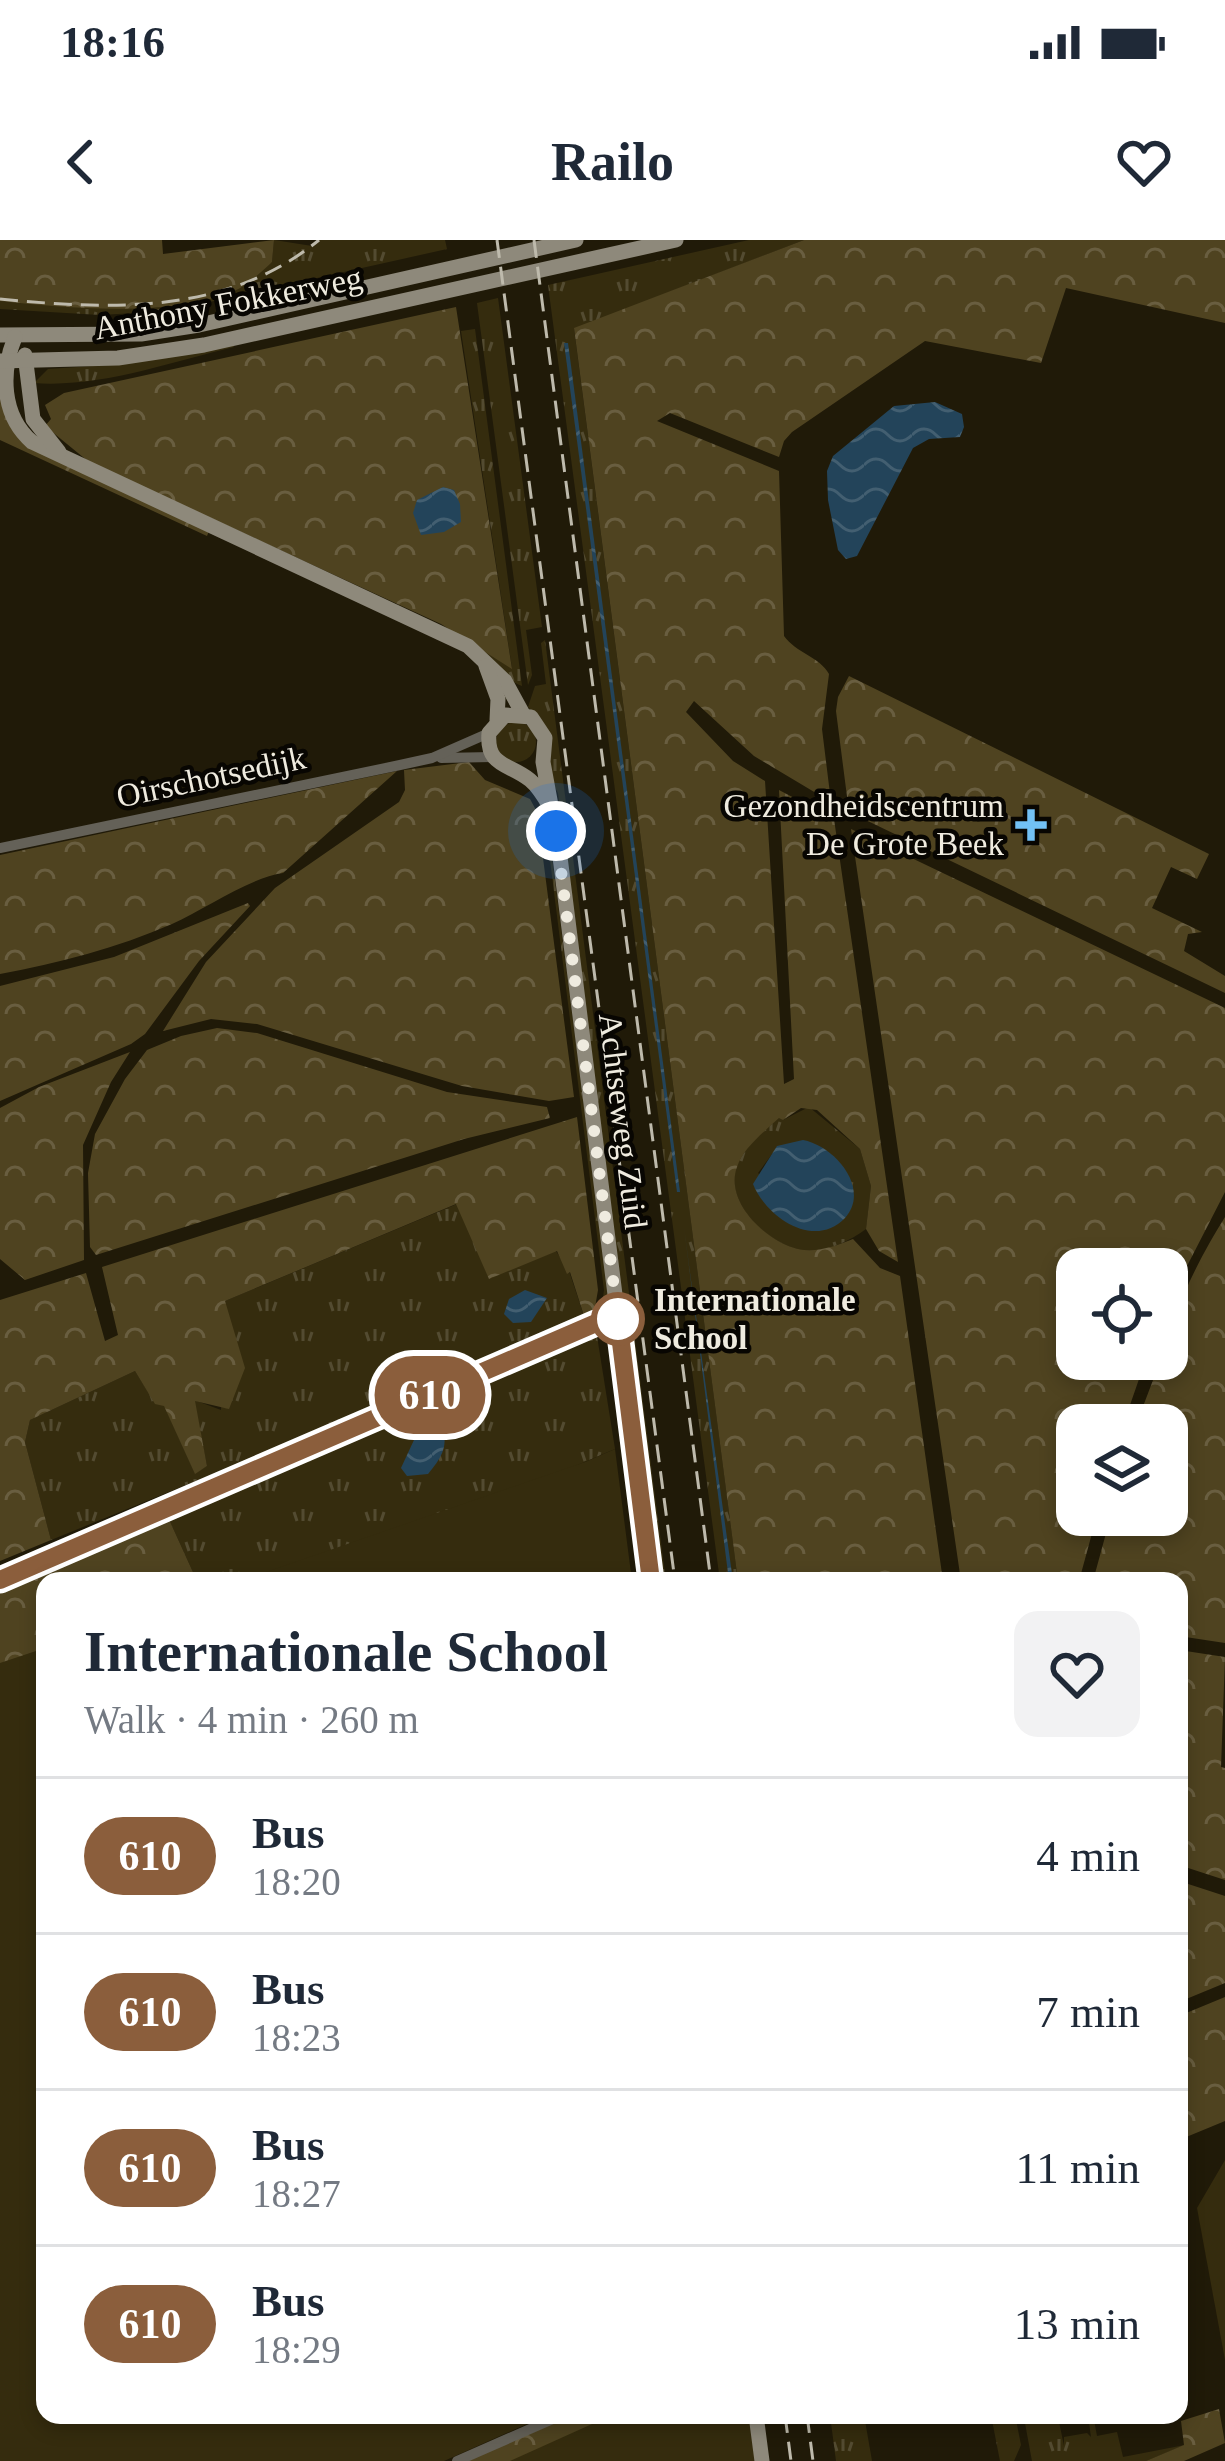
<!DOCTYPE html>
<html lang="en">
<head>
<meta charset="utf-8">
<style>
	:root { --surface:#fff; --page:#f2f2f3; --text:#1f2937; --muted:#747a83; --line:#e0e1e3 }
	body { margin:0; font-family:Georgia,serif; background:var(--page); color:var(--text); height:100vh; display:flex; flex-direction:column; font-size:45px; white-space:nowrap }
	* { box-sizing:border-box; margin:0 }
	p { font-size:39px; color:var(--muted) }
	.icon { flex:none; width:66px; height:66px; fill:none; stroke:currentColor; stroke-width:2; stroke-linecap:round; stroke-linejoin:round }
	.map { position:relative; flex:1; overflow:hidden }
	.side { position:absolute; left:36px; top:1332px; width:1152px; height:852px; display:flex; flex-direction:column; background:var(--surface); border-radius:24px; box-shadow:0 6px 18px #0003 }
	.side>* { flex:none }
	.badge { padding:0 24px; border-radius:39px; font-size:42px; line-height:78px }
	.fabs { position:absolute; left:1056px; top:1008px; display:grid; gap:24px }
	.fabs a { display:grid; place-items:center; width:132px; height:132px; border-radius:24px; background:var(--surface); box-shadow:0 6px 18px #0003; font-size:60px }
	.you { position:absolute; width:60px; height:60px; margin:-30px; border:9px solid #fff; border-radius:50%; background:#1a73e8; box-shadow:0 0 0 18px #1a73e833 }
	.map>.badge { position:absolute; translate:-50% -50%; box-shadow:0 0 0 6px #fff }
	.round { display:grid; place-items:center; flex:none; width:126px; height:126px; border-radius:24px; background:var(--page) }
	.headline { display:flex; align-items:center; justify-content:space-between; height:204px; padding:0 48px }
	h1 { font-size:57px; font-weight:600; line-height:90px }
	ul { padding:0; list-style:none }
	li { display:flex; align-items:center; gap:36px; height:156px; padding:0 48px; border-top:3px solid var(--line) }
	li div { flex:1 }
	li b { display:block; font-size:45px }
	li em { font-style:normal }
	li .badge { min-width:132px; font-weight:700; text-align:center }
	.status { display:flex; justify-content:space-between; align-items:center; height:84px; padding:0 60px; background:var(--surface); direction:ltr }
	.status svg { height:33px; fill:currentColor }
	header { display:flex; justify-content:space-between; align-items:center; height:156px; padding:0 48px; background:var(--surface); font-size:54px; font-weight:600 }
	.map>svg:first-child { display:block }
	.grass { fill:url(#grass-tufts); fill-rule:evenodd }
	.forest { fill:url(#forest-crowns) }
	.green { fill:#352c0e }
	.water { fill:url(#water-waves) }
	.lines { fill:none; stroke-linecap:round; stroke-linejoin:round }
	.street { stroke:#646158; stroke-width:10 }
	.secondary { stroke:#8e897b; stroke-width:15 }
	.rail { stroke:#bebaac; stroke-width:3; stroke-dasharray:18 9; stroke-linecap:butt }
	.line-casing { stroke:#fff; stroke-width:27 }
	.line { stroke:#8b5e3c; stroke-width:18 }
	.walk { stroke:#efebdf; stroke-width:12; stroke-dasharray:0 21.6 }
	.poi-dot { fill:#72c1f5; stroke:#080602; stroke-width:4.5 }
	.stop-dot { fill:#fff; stroke:#8b5e3c; stroke-width:6 }
	.labels { text-anchor:middle; dominant-baseline:central; stroke-width:9; stroke-linejoin:round; paint-order:stroke }
	.street-label { font-size:33px; fill:#efebdf; stroke:#080602 }
	.poi-label { font-size:33px; fill:#efebdf; stroke:#080602; text-anchor:end }
	.stop-label { font-size:33px; font-weight:bold; fill:#efebdf; stroke:#080602; text-anchor:start }
</style>
</head>
<body>
<div class="status"><b>18:16</b><svg viewBox="0 0 49 12"><path d="M0 12V9h3v3zM5 12V6h3v6zM10 12V3h3v9zM15 12V0h3v12zM26 1h20v11H26zM47 4h2v5h-2z"/></svg></div>
<header><svg class="icon" aria-label="back" viewBox="0 0 24 24"><path d="M15 5l-7 7 7 7"/></svg>Railo<svg class="icon" aria-label="heart" viewBox="0 0 24 24"><path d="M12 20l-8-8c-3-5 5-10 8-4 3-6 11-1 8 4z"/></svg></header>
<div class="map">
<svg width="1225" height="2221" viewBox="0 0 1225 2221">
	<defs>
		<pattern id="grass-tufts" width="24" height="20" patternUnits="userSpaceOnUse" patternTransform="scale(3)"><rect width="24" height="20" fill="#352c0e"/><path d="M3 7l-1-3M5 7V3M7 7l1-3M15 17l-1-3M17 17v-4M19 17l1-3" fill="none" stroke="#534b31"/></pattern>
		<pattern id="forest-crowns" width="20" height="18" patternUnits="userSpaceOnUse" patternTransform="scale(3)"><rect width="20" height="18" fill="#4f4320"/><path d="M2 6a3 3 0 1 1 6 0M12 15a3 3 0 1 1 6 0" fill="none" stroke="#695e40"/></pattern>
		<pattern id="water-waves" width="16" height="10" patternUnits="userSpaceOnUse" patternTransform="scale(3)"><rect width="16" height="10" fill="#23445a"/><path d="M0 5q4-4 8 0t8 0" fill="none" stroke="#435f71"/></pattern>
	</defs>
	<rect width="100%" height="100%" fill="#201a08"/>
	<g class="grass">
		<path d="M 274,0 L 312,6 L 319,0 L 445,0 L 447,9 L 169,71 L 100,75 L 0,69 L 0,61 L 122,67 L 194,62 L 272,22 Z"/>
		<path d="M 749,0 L 804,0 L 574,89 L 738,1341 L 720,1341 L 548,45 Z"/>
		<path d="M 498,58 L 542,387 L 526,390 L 532,435 L 528,445 L 477,63 Z"/>
		<path d="M 475,89 L 522,446 C 495,436 476,404 450,389 L 512,428 L 461,91 Z"/>
		<path d="M 233,104 L 234,107 C 170,122 100,148 34,143 L 48,129 L 124,124 Z"/>
		<path d="M 545,400 L 666,1341 L 658,1341 L 558,553 L 551,540 L 548,489 L 528,467 L 535,446 L 546,444 L 541,403 Z"/>
		<circle cx="516" cy="502" r="20"/>
		<path d="M 537,555 L 547,579 L 609,1061 L 602,1066 L 604,1050 L 547,596 Z"/>
		<path d="M 809,867 L 860,909 L 871,946 L 866,989 C 848,1002 826,1013 803,1010 C 770,1006 725,964 736,928 C 742,909 765,890 780,877 L 783,880 ZM 778,906 L 851,947 C 852,973 844,982 819,989 L 758,933 Z"/>
		<path d="M 457,964 L 489,1038 L 556,1011 L 569,1031 L 586,1082 L 51,1300 L 25,1202 L 30,1180 L 135,1131 L 155,1163 L 164,1165 L 195,1233 L 207,1226 L 194,1160 L 221,1170 L 225,1061 Z"/>
		<path d="M 596,1090 L 615,1209 L 306,1341 L 197,1341 L 167,1275 Z"/>
		<path d="M 830,2175 L 864,2175 L 872,2221 L 836,2221 Z"/>
		<path d="M 991,2175 L 1015,2175 L 1021,2205 L 1014,2221 L 1000,2221 Z"/>
		<path d="M 1088,2175 L 1093,2175 L 1097,2196 L 1117,2192 L 1123,2217 L 1185,2205 L 1146,2221 L 1032,2221 L 1025,2183 L 1058,2177 L 1064,2206 L 1064,2197 L 1087,2193 L 1091,2197 Z"/>
	</g>
	<g class="forest">
		<path d="M 0,0 L 162,0 L 163,14 L 274,0 L 272,22 C 261,32 248,45 234,51 C 168,78 70,68 0,61 Z"/>
		<path d="M 804,0 L 1225,0 L 1225,83 L 1066,48 L 1041,123 L 925,101 L 792,192 L 784,201 L 779,217 L 670,173 L 657,181 L 779,231 L 784,396 C 796,413 820,417 829,434 L 822,489 L 831,562 L 754,516 L 694,461 L 686,472 L 733,521 L 765,541 L 784,844 L 794,839 L 779,550 L 834,579 L 898,1022 L 879,1011 L 866,989 L 871,946 L 860,909 L 817,870 L 801,868 L 783,880 L 779,878 C 765,891 743,908 737,927 C 724,962 767,1002 798,1009 C 817,1013 836,1006 853,999 L 880,1028 L 900,1036 L 943,1341 L 738,1341 L 574,88 Z"/>
		<path d="M 456,67 L 512,429 L 441,384 L 89,222 L 45,186 L 51,179 L 45,165 L 64,153 Z"/>
		<path d="M 0,148 L 8,182 L 209,291 L 207,296 L 0,200 Z"/>
		<path d="M 849,436 L 1209,614 L 1197,639 L 1171,627 L 1152,668 L 1202,692 L 1188,694 L 1184,711 L 1225,736 L 1225,753 L 849,572 L 836,471 L 838,457 Z"/>
		<path d="M 469,522 L 485,540 L 530,559 L 537,572 L 574,857 L 549,861 L 462,846 L 257,784 L 211,779 L 163,791 L 206,722 L 275,648 L 399,562 L 405,550 L 404,530 Z"/>
		<path d="M 397,531 L 283,633 C 249,638 205,669 172,684 C 117,708 58,723 0,734 L 0,615 Z"/>
		<path d="M 851,589 L 1225,768 L 1225,952 L 1167,1065 L 1167,1029 L 1077,1029 L 1077,1119 L 1146,1119 L 1123,1185 L 1077,1185 L 1077,1275 L 1097,1275 L 1079,1341 L 961,1341 Z"/>
		<path d="M 248,663 L 250,666 L 199,721 L 145,794 L 131,804 L 0,861 L 0,746 L 114,717 Z"/>
		<path d="M 217,788 L 257,793 L 447,852 L 547,867 L 550,878 L 464,899 L 96,1015 L 90,1007 L 88,933 L 95,894 L 125,839 L 147,810 L 181,796 Z"/>
		<path d="M 130,812 L 111,842 L 83,905 L 84,1020 L 25,1040 L 0,1019 L 0,868 L 39,847 Z"/>
		<path d="M 577,877 L 598,1050 L 593,1079 L 586,1082 L 570,1032 L 567,1034 L 557,1011 L 489,1039 L 456,964 L 225,1061 L 245,1128 L 229,1169 L 195,1161 L 207,1226 L 195,1234 L 164,1166 L 155,1164 L 135,1131 L 30,1180 L 25,1202 L 51,1300 L 0,1321 L 0,1060 L 86,1033 L 105,1101 L 118,1095 L 102,1027 Z"/>
		<path d="M 1225,977 L 1225,1403 L 1179,1396 L 1179,1341 L 1093,1341 L 1111,1275 L 1167,1275 L 1167,1185 L 1136,1185 L 1161,1119 L 1167,1119 C 1167,1078 1203,1012 1225,977 Z"/>
		<path d="M 167,1275 L 197,1341 L 45,1341 L 45,1748 L 0,1644 L 0,1348 Z"/>
		<path d="M 1179,1410 L 1225,1417 L 1221,1527 L 1225,1528 L 1225,1640 L 1179,1625 Z"/>
		<path d="M 1179,1641 L 1225,1656 L 1225,1743 L 1179,1762 Z"/>
		<path d="M 1225,1757 L 1225,1881 L 1179,1900 L 1179,1776 Z"/>
		<path d="M 1219,2169 L 1225,2203 L 1184,2221 L 1146,2221 L 1184,2205 L 1181,2181 Z"/>
		<path d="M 570,2175 L 699,2175 L 675,2221 L 467,2221 Z"/>
	</g>
	<g class="green">
		<path d="M 615,1209 L 632,1341 L 240,1341 L 585,1222 Z"/>
		<path d="M 45,1408 L 45,2175 L 547,2175 L 444,2221 L 0,2221 L 0,1423 Z"/>
		<path d="M 1225,1920 L 1225,2120 L 1197,1968 Z"/>
		<path d="M 612,2175 L 749,2175 L 755,2221 L 510,2221 Z"/>
	</g>
	<g class="water">
		<path d="M 564,103 L 568,103 L 680,952 L 677,952 Z"/>
		<path d="M 935,162 L 962,174 L 964,187 L 960,197 L 929,199 L 913,208 L 857,316 L 846,319 L 838,310 L 828,260 L 827,231 L 833,216 L 894,166 Z"/>
		<path d="M 443,247 L 454,250 L 460,264 L 461,282 L 444,292 L 421,295 L 413,273 L 417,260 Z"/>
		<path d="M 803,900 C 835,906 871,949 845,978 C 813,1011 765,975 753,944 L 777,906 Z"/>
		<path d="M 684,987 L 690,1033 L 733,1341 L 729,1341 Z"/>
		<path d="M 525,1050 L 547,1058 L 531,1082 L 513,1083 L 504,1074 L 509,1059 Z"/>
		<path d="M 443,1188 C 448,1208 441,1218 428,1234 L 407,1236 L 401,1228 L 414,1200 Z"/>
	</g>
	<g class="lines">
		<g class="street">
			<path d="M 441,518 L 492,517"/>
			<path d="M 0,608 L 400,525 L 432,518 L 489,493"/>
			<path d="M 0,1340 L 596,1083 L 618,1079"/>
			<path d="M 457,2221 L 562,2175"/>
		</g>
		<g class="secondary">
			<path d="M 0,95 L 141,94 L 199,85 L 576,0"/>
			<path d="M 15,97 C 1,132 1,175 32,202 L 468,406 L 505,441 L 523,474"/>
			<path d="M 25,115 L 33,179 L 59,212"/>
			<path d="M 0,121 L 118,118 L 204,105 L 676,0"/>
			<path d="M 486,426 L 498,459 L 497,480"/>
			<path d="M 553,572 C 546,560 540,548 530,540 C 509,523 486,527 489,493 L 505,475 L 531,477 L 545,498 L 543,522 L 559,609 L 651,1341"/>
			<path d="M 756,2175 L 762,2221"/>
		</g>
		<g class="rail">
			<path d="M 497,0 L 675,1341"/>
			<path d="M 534,0 L 711,1341"/>
			<path d="M 0,59 C 113,70 227,75 319,0"/>
			<path d="M 785,2175 L 791,2221"/>
			<path d="M 807,2175 L 813,2221"/>
		</g>
	</g>
	<g class="lines">
		<defs>
			<path id="line" d="M 0,1340 L 596,1083 L 618,1079 L 651,1341"/>
		</defs>
		<use href="#line" class="line-casing"/>
		<use href="#line" class="line"/>
		<path class="walk" d="M 556,591 L 618,1079"/>
	</g>
	<path class="poi-dot" d="M1025 567h12v12h12v12h-12v12h-12v-12h-12v-12h12z"/>
	<circle class="stop-dot" cx="618" cy="1079" r="24"/>
	<g class="labels">
		<g class="street-label">
			<text transform="translate(228 63) rotate(-11)">Anthony Fokkerweg</text>
			<text transform="translate(211 537) rotate(-12)">Oirschotsedijk</text>
			<text transform="translate(623 881) rotate(83)">Achtseweg Zuid</text>
		</g>
		<g class="poi-label">
			<text x="1004" y="566">Gezondheidscentrum<tspan x="1004" dy="38">De Grote Beek</tspan></text>
		</g>
		<g class="stop-label">
			<text x="654" y="1060">Internationale<tspan x="654" dy="38">School</tspan></text>
		</g>
	</g>
</svg>
<div class="fabs">
<a><svg class="icon" aria-label="locate" viewBox="0 0 24 24"><circle cx="12" cy="12" r="6"/><path d="M12 2v4M12 18v4M2 12h4M18 12h4"/></svg></a>
<a><svg class="icon" aria-label="layers" viewBox="0 0 24 24"><path d="M12 4l9 5-9 5-9-5zM3 14l9 5 9-5"/></svg></a>
</div>
<div class="you" style="left:556px;top:591px"></div>
<b class="badge" style="left:430px;top:1155px;background:#8b5e3c;color:#fff">610</b>
<section class="side">
<div class="headline"><div><h1>Internationale School</h1><p>Walk · 4 min · 260 m</p></div><a class="round"><svg class="icon" aria-label="heart" viewBox="0 0 24 24"><path d="M12 20l-8-8c-3-5 5-10 8-4 3-6 11-1 8 4z"/></svg></a></div>
<ul>
<li><span class="badge" style="background:#8b5e3c;color:#fff">610</span><div><b>Bus</b><p>18:20</p></div><em>4 min</em></li>
<li><span class="badge" style="background:#8b5e3c;color:#fff">610</span><div><b>Bus</b><p>18:23</p></div><em>7 min</em></li>
<li><span class="badge" style="background:#8b5e3c;color:#fff">610</span><div><b>Bus</b><p>18:27</p></div><em>11 min</em></li>
<li><span class="badge" style="background:#8b5e3c;color:#fff">610</span><div><b>Bus</b><p>18:29</p></div><em>13 min</em></li>
</ul>
</section>
</div>
</body>
</html>
